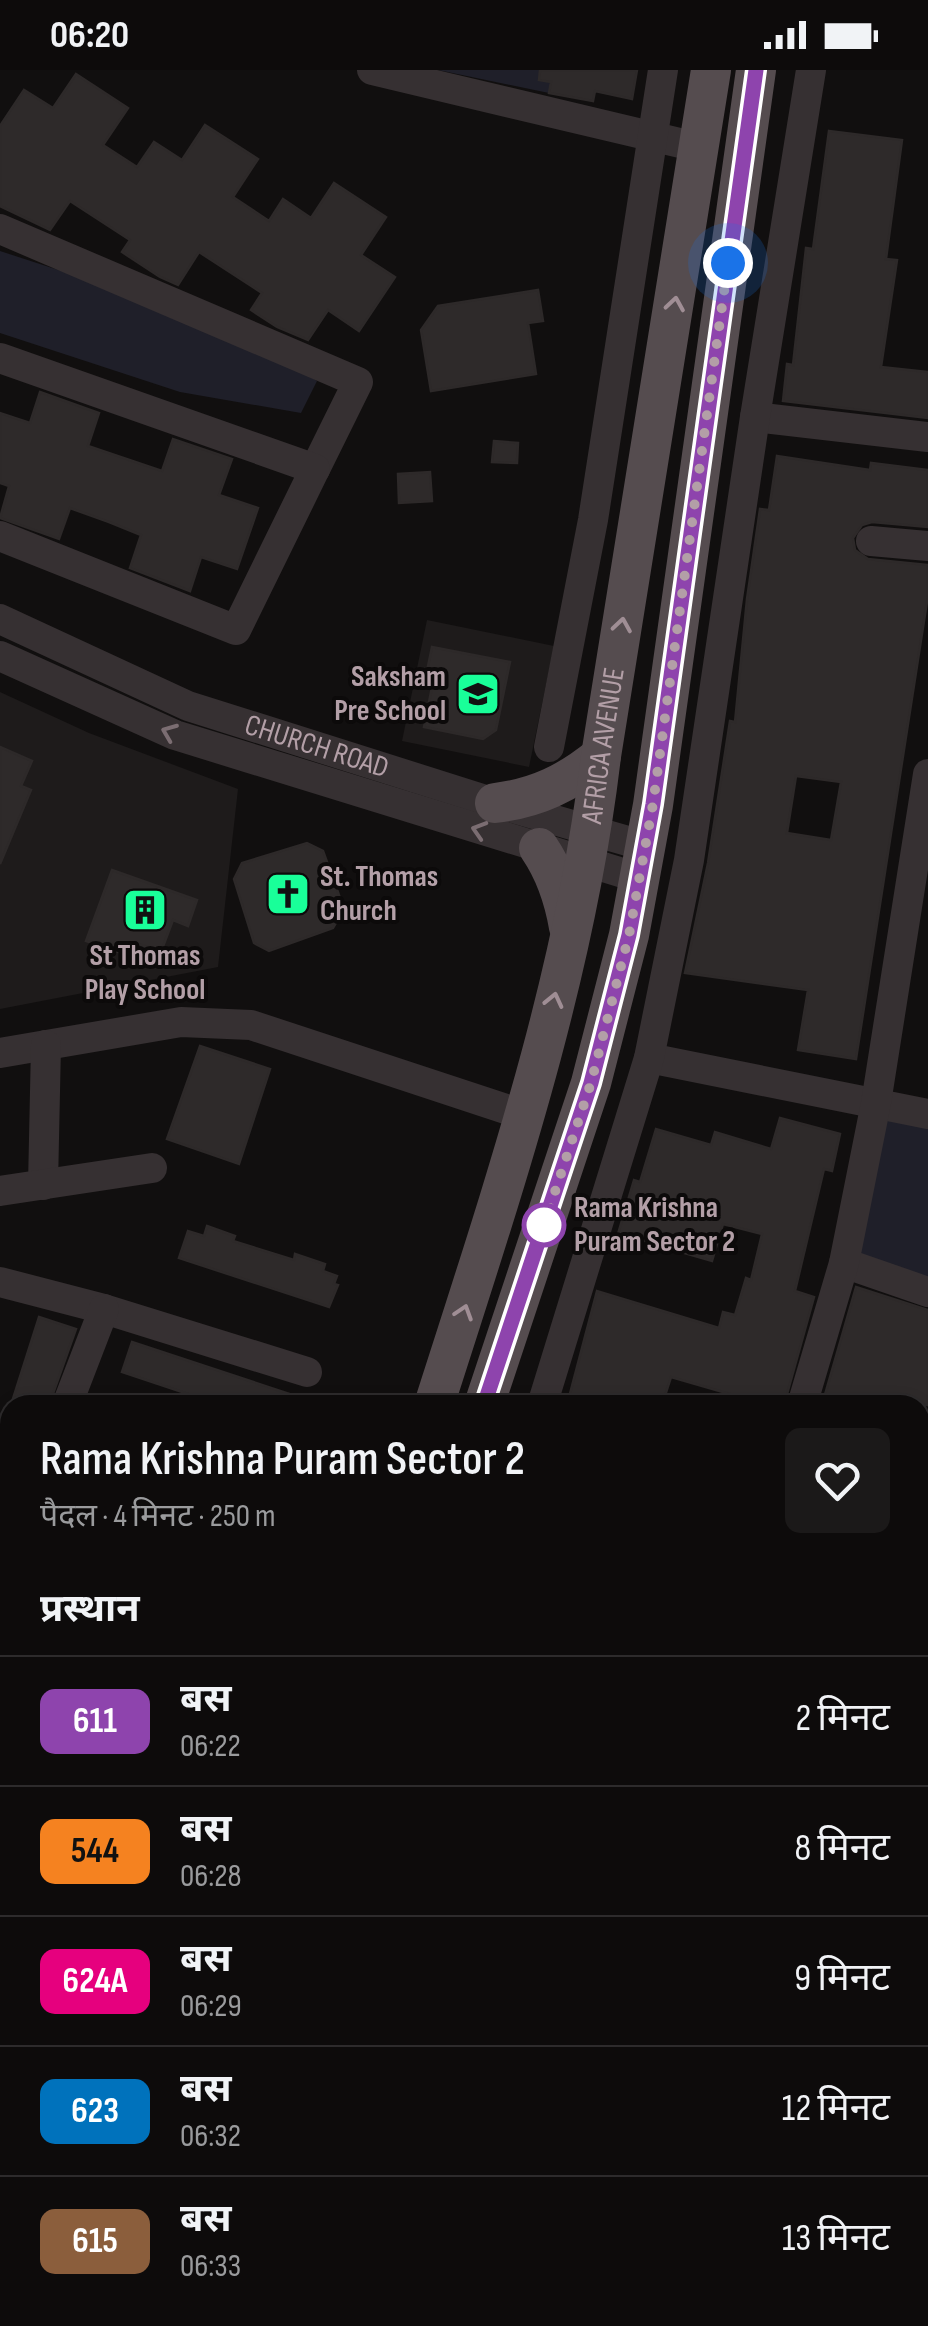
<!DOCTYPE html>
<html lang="hi">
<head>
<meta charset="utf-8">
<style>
	:root { --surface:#0d0b0b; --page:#1b1919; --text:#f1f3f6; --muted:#9a9b9d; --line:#2d2b2c }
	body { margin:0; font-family:"Sofia Sans Condensed","Noto Sans Devanagari",sans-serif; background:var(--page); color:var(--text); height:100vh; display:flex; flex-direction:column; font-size:38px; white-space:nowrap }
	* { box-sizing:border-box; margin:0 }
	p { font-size:32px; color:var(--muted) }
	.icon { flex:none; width:55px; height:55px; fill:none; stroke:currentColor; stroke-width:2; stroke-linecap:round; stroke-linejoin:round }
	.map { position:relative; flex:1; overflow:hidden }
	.panel { position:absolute; left:0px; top:1325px; width:930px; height:932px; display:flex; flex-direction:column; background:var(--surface); border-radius:30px 30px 0 0; box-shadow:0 5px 15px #0003,0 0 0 2px var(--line) }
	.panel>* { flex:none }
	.badge { padding:0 20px; border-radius:15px; font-size:35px; line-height:65px }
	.you { position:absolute; width:50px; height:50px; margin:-25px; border:8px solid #fff; border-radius:50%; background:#1a73e8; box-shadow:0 0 0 15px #1a73e833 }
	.map>.badge { position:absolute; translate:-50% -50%; box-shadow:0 0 0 5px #fff }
	h2 { padding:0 40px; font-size:38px; line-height:90px }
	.round { display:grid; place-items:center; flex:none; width:105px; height:105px; border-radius:15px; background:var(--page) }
	.overview { display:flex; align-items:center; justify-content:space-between; height:170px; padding:0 40px }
	h1 { font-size:48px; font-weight:600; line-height:75px }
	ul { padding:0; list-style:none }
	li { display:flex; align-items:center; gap:30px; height:130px; padding:0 40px; border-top:2px solid var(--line) }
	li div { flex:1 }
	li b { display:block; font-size:38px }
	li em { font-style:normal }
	li .badge { min-width:110px; font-weight:700; text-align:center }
	.status { display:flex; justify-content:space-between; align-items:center; height:70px; padding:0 50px; background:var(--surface); direction:ltr }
	.status svg { height:28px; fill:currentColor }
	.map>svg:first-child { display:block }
	.built { fill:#1e1b1b }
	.green { fill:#1f1f29 }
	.building { fill:#2e2a2a; stroke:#2d2929; stroke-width:2.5; fill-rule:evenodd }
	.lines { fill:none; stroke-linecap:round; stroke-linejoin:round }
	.minor { stroke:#363032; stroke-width:30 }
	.major { stroke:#554c4f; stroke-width:40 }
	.oneway { stroke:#a08e95 }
	.oneway2 { stroke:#7b6d72 }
	.line-casing { stroke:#fff; stroke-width:22 }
	.line { stroke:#8e44ad; stroke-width:15 }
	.walk { stroke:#b39fa7; stroke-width:10; stroke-dasharray:0 18 }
	.stop-dot { fill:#fff; stroke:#8e44ad; stroke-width:5 }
	.labels { text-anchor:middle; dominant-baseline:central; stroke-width:8; stroke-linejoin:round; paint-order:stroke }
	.poi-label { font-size:30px; font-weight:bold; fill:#b39fa7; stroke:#0c0a0a; text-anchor:end }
	.street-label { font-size:30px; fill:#b39fa7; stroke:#0c0a0a }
	.stop-label { font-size:30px; font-weight:bold; fill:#b39fa7; stroke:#0c0a0a; text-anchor:start }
</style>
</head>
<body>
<div class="status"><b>06:20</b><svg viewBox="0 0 49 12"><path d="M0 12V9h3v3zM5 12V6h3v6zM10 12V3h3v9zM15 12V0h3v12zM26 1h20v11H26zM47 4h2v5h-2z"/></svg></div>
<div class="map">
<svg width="928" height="2256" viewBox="0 0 928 2256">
	<rect width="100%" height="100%" fill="#110f0f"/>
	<g class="built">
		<path d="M 427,550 L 554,576 L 529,697 L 402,671 Z"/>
		<path d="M 0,622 L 89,663 L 238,719 L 218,897 L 0,939 Z"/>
	</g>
	<g class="green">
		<path d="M 438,0 L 554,0 L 549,23 Z"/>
		<path d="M 0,181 L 89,210 L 279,285 L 317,311 L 301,343 L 180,322 L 0,263 Z"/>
		<path d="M 887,1047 L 928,1055 L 928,1212 L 856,1189 Z"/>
		<path d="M 920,1770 L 928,1772 L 928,2256 L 661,2256 L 665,2248 L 920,2248 Z"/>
		<path d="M 252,2248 L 643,2248 L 640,2256 L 249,2256 Z"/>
	</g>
	<g class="building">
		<path d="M 540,0 L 637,0 L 632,29 L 595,21 L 593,31 L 549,23 L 551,12 L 539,10 Z"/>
		<path d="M 76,4 L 128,38 L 103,75 L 137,97 L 154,72 L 182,90 L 205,55 L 258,89 L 233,127 L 269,151 L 283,129 L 311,148 L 334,113 L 386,147 L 361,185 L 395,207 L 359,261 L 328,240 L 308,270 L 277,257 L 251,240 L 262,223 L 199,182 L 178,215 L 160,207 L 122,182 L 130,170 L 70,131 L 50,160 L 0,136 L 0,56 L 24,20 L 53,38 Z"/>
		<path d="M 829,61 L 902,70 L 886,189 L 897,190 L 881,297 L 928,302 L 928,348 L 783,331 L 787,294 L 793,295 L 806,178 L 813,179 Z"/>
		<path d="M 538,220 L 543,251 L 528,253 L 536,304 L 431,321 L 421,260 L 438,236 Z"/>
		<path d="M 40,322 L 99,343 L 88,376 L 162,401 L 173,369 L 232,389 L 219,425 L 258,438 L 237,499 L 201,487 L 190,521 L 130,498 L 141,465 L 109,452 L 70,438 L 59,469 L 0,448 L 9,416 L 0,413 L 0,343 L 30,353 Z"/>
		<path d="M 494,371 L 518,373 L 517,393 L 492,392 Z"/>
		<path d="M 777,386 L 870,400 L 871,393 L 928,400 L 928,457 L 872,452 L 862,455 L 853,468 L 855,480 L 868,489 L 928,495 L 928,525 L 856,989 L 798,980 L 808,920 L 685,903 L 708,793 L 730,651 L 735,652 L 747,529 L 760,439 L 769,440 ZM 796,706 L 841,712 L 831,770 L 787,763 Z"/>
		<path d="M 430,402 L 432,431 L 399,433 L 398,404 Z"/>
		<path d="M 432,577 L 510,592 L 496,660 L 483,669 L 424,657 L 435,602 L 427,601 Z"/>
		<path d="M 0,677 L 32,691 L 21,716 L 31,720 L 0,794 Z"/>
		<path d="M 307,773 L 323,781 L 344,839 L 333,858 L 269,881 L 254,873 L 234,809 L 242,793 Z"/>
		<path d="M 112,800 L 197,830 L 188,856 L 173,850 L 161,882 L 136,873 L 132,887 L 86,871 Z"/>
		<path d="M 200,976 L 270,999 L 239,1094 L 167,1069 Z"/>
		<path d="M 780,1048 L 840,1064 L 832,1101 L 824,1099 L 795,1221 L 814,1227 L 784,1335 L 768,1335 L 671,1307 L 662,1335 L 567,1335 L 597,1221 L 719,1258 L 723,1242 L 735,1245 L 746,1208 L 751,1210 L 762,1164 L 723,1154 L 712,1191 L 618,1164 L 634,1110 L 640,1112 L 656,1059 L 711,1075 L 715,1062 L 771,1079 Z"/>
		<path d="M 207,1156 L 235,1166 L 233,1171 L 294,1190 L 295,1184 L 325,1194 L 323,1201 L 337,1206 L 334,1214 L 338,1215 L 329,1237 L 179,1188 L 188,1161 L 204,1166 Z"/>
		<path d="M 856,1217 L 928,1240 L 928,1335 L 822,1335 Z"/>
		<path d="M 39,1247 L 76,1259 L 49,1335 L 11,1335 Z"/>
		<path d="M 132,1272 L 311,1331 L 310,1335 L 221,1335 L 122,1302 Z"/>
	</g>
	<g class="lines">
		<g class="minor">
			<path d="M 372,0 L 701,78"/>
			<path d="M 0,159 L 358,312 L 315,399"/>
			<path d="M 0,288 L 315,399 L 236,560 L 0,466"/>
			<path d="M 755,347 L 928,367"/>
			<path d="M 871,471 L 928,476"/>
			<path id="s1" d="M 0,549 L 188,636 L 495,733 L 645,776"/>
			<path d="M 0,586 L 175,665 L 639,808"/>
			<path d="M 549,677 L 593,450 L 663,0"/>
			<path d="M 0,983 L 181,952 L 251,955 L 527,1046"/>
			<path d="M 649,988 L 928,1044"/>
			<path d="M 43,1115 L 46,975"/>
			<path d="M 0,1121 L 152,1098"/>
			<path d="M 844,1193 L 928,1222"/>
			<path d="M 0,1212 L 104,1239 L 307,1302"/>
			<path d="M 67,1335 L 104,1239"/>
			<path d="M 542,1335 L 649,988 L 689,790 L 755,347 L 811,0"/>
			<path d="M 802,1335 L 844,1193 L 876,1033 L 928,704"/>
			<path d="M 920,1412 L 928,1415"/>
			<path d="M 0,1568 L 10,1569"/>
			<path d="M 0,1635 L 10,1639"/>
			<path d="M 920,1677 L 928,1680"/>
			<path d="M 920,1710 L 928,1713"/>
			<path d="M 0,1776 L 10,1779"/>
			<path d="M 0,1852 L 10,1856"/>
			<path d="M 0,1995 L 10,1999"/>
			<path d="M 0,2091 L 10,2090"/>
		</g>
		<g class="major">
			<path d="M 495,733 C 537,728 568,713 601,686"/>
			<path d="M 539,778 C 556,803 564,828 569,857"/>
			<path id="s2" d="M 434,1335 C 502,1122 575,909 601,686 L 711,0"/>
			<path d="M 484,1335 L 591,1013 L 629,865 L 653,735 L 756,0"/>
			<path d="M 136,2256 L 139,2248"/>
			<path d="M 188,2256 L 190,2248"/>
		</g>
	</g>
	<defs><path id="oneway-chevron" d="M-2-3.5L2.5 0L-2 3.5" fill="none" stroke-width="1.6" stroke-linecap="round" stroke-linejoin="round" transform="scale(2.5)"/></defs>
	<g class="oneway">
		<use href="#oneway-chevron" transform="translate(675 234) rotate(-81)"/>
		<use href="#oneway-chevron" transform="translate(622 555) rotate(-81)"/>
		<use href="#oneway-chevron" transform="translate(554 930) rotate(-77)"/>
		<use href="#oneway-chevron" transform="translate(464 1242) rotate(-72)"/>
	</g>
	<g class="oneway2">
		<use href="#oneway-chevron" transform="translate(169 662) rotate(-158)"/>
		<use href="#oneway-chevron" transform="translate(479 760) rotate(-163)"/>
	</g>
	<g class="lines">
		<defs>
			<path id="line" d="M 484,1335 L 591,1013 L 629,865 L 653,734 L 756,0"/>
		</defs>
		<use href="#line" class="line-casing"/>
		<use href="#line" class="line"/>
		<path class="walk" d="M 544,1155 L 591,1013 L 629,865 L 653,734 L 728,193"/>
	</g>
	<defs>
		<symbol id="school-square" viewBox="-11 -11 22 22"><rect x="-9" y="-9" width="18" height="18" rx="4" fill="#19ff99" stroke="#0c0a0a"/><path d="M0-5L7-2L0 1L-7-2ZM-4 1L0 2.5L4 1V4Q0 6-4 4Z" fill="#111"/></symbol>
		<symbol id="church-square" viewBox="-11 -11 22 22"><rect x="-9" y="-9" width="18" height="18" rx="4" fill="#19ff99" stroke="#0c0a0a"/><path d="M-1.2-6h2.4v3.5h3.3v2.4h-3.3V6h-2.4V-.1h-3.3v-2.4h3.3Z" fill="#111"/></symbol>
		<symbol id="building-square" viewBox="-11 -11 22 22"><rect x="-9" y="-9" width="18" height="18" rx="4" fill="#19ff99" stroke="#0c0a0a"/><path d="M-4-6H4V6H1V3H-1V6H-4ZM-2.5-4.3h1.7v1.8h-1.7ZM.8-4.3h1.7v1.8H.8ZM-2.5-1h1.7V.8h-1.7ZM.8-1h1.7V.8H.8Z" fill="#111"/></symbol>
	</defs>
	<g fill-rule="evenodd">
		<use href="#school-square" x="453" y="599" width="50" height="50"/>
		<use href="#church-square" x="263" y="799" width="50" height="50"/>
		<use href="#building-square" x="120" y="815" width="50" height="50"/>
	</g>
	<circle class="stop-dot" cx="544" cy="1155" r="20"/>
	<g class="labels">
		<g class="poi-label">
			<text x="446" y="607">Saksham<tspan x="446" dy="34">Pre School</tspan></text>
			<text x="320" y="807" text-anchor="start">St. Thomas<tspan x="320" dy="34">Church</tspan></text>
			<text x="145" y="886" text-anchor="middle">St Thomas<tspan x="145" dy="34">Play School</tspan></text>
		</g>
		<g class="street-label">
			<text stroke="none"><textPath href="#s2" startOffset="682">AFRICA AVENUE</textPath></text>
			<text stroke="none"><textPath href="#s1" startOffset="342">CHURCH ROAD</textPath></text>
		</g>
		<g class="stop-label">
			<text x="574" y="1138">Rama Krishna<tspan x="574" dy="34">Puram Sector 2</tspan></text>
		</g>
	</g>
</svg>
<div class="you" style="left:728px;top:193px"></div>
<section class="panel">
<div class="overview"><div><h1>Rama Krishna Puram Sector 2</h1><p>पैदल · 4 मिनट · 250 m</p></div><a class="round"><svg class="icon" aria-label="heart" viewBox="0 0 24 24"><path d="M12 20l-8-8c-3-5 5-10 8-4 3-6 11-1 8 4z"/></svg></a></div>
<h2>प्रस्थान</h2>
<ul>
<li><span class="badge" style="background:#8e44ad;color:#fff">611</span><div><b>बस</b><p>06:22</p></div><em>2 मिनट</em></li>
<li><span class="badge" style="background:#f58220;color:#111">544</span><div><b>बस</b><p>06:28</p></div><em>8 मिनट</em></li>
<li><span class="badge" style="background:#e6007e;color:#fff">624A</span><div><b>बस</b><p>06:29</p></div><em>9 मिनट</em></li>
<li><span class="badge" style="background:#0072bc;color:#fff">623</span><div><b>बस</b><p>06:32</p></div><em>12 मिनट</em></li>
<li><span class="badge" style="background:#8b5e3c;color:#fff">615</span><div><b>बस</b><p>06:33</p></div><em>13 मिनट</em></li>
</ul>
</section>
</div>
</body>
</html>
